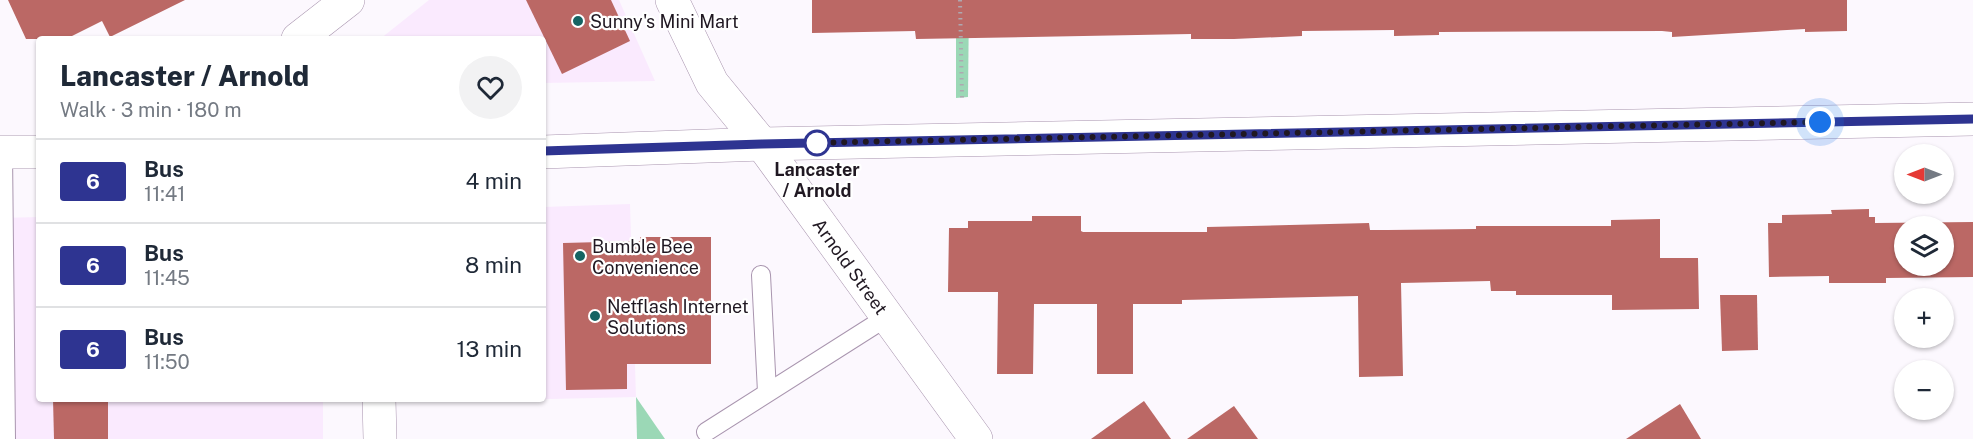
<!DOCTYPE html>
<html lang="en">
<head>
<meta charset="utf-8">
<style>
	:root { --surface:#fff; --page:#f2f2f3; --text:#1f2937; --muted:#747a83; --line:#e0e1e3 }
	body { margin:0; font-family:"Public Sans",sans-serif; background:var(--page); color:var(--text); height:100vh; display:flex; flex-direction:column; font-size:22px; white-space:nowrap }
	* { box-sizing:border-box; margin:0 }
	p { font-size:20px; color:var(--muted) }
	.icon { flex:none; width:33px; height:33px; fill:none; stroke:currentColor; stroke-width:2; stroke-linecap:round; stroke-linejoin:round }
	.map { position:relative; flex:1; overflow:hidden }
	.drawer { position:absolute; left:36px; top:36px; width:510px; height:366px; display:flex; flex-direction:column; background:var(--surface); border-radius:6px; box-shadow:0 2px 4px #0004 }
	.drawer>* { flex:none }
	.badge { padding:0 12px; border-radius:4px; font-size:21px; line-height:39px }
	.needle { width:39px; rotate:270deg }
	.controls { position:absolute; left:1894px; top:144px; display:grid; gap:12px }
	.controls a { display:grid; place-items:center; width:60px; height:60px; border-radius:50%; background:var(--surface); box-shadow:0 2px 4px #0004; font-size:30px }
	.you { position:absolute; width:30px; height:30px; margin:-15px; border:4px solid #fff; border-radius:50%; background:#1a73e8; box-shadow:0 0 0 9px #1a73e833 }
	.map>.badge { position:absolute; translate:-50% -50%; box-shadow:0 0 0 3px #fff }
	.round { display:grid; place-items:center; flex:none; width:63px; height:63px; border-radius:32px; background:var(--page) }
	.headline { display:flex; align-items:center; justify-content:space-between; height:102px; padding:0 24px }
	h1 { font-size:28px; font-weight:800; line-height:45px }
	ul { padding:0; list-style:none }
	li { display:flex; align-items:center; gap:18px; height:84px; padding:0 24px; border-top:2px solid var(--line) }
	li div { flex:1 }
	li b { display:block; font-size:22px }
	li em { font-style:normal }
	li .badge { min-width:66px; font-weight:700; text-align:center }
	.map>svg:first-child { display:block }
	.built { fill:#faeafe }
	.green { fill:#9bd8b6 }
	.building { fill:#bb6865; fill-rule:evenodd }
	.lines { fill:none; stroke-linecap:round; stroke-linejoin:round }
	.service-casing { stroke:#a995af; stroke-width:20 }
	.minor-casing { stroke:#a995af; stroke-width:34 }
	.secondary-casing { stroke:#a995af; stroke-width:34 }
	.path { stroke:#aea8b0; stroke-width:4; stroke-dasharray:1.5 4.5; stroke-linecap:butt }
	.service { stroke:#fff; stroke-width:18 }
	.minor { stroke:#fff; stroke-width:33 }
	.secondary { stroke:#fff; stroke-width:33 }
	.line-casing { stroke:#fff; stroke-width:14 }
	.line { stroke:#2e3491; stroke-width:9 }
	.walk { stroke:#201822; stroke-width:6; stroke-dasharray:0 10.8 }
	.poi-dot { fill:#156463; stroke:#fff; stroke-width:2 }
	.stop-dot { fill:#fff; stroke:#2e3491; stroke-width:3 }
	.labels { text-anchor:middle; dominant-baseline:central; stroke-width:4.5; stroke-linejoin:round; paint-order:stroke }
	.poi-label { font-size:18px; fill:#201822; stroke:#fff; text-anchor:start }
	.stop-label { font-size:18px; font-weight:bold; fill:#201822; stroke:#fff }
	.street-label { font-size:18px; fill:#201822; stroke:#fff }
</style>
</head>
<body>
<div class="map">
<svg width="1973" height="439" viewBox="0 0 1973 439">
	<rect width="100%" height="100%" fill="#fcf8fe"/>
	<g class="built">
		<path d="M 429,0 L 619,0 L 655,81 L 543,83 L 543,39 L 380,39 Z"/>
		<path d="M 630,204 L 636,397 L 422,402 L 421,399 L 543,399 L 543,207 Z"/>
		<path d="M 39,217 L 39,399 L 323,399 L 323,439 L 0,439 L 0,218 Z"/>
	</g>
	<g class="green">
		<path d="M 956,0 L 969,0 L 968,97 L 956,98 Z"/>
		<path d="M 636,397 L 665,439 L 637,439 Z"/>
	</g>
	<g class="building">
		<path d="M 8,0 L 185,0 L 110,37 L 102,21 L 66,39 L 26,39 Z"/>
		<path d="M 526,0 L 611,0 L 630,41 L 562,74 Z"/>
		<path d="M 812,0 L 1847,0 L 1847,31 L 1805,32 L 1805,29 L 1672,37 L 1672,32 L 1662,31 L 1439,32 L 1439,35 L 1394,36 L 1394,30 L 1302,31 L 1302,36 L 1234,39 L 1191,39 L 1191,34 L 916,39 L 915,31 L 812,33 Z"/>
		<path d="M 1869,209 L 1869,217 L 1875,217 L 1875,223 L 1973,222 L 1973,277 L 1886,278 L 1886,283 L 1829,283 L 1829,276 L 1769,277 L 1768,223 L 1782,223 L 1782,215 L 1832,214 L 1831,210 ZM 1905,226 L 1944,226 L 1944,266 L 1905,266 Z"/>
		<path d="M 1032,216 L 1081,216 L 1081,231 L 1083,232 L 1207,232 L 1207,227 L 1369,223 L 1370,230 L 1388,230 L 1476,229 L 1476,226 L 1611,226 L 1611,220 L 1660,219 L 1660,258 L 1698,258 L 1699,309 L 1612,310 L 1612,295 L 1516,295 L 1516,291 L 1491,291 L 1490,281 L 1401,283 L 1403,376 L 1359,377 L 1358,296 L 1182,300 L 1182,304 L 1133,304 L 1133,374 L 1097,374 L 1097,304 L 1034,304 L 1033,374 L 997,374 L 998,292 L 948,292 L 949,228 L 968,228 L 968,221 L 1032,221 Z"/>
		<path d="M 640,237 L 711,237 L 711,364 L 627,364 L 627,389 L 566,390 L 563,243 L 640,241 Z"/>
		<path d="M 1720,295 L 1757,295 L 1758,350 L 1722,351 Z"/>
		<path d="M 53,399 L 108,399 L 108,439 L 54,439 Z"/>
		<path d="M 1144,401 L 1171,439 L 1091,439 Z"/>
		<path d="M 1680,404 L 1701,439 L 1626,439 Z"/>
		<path d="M 1234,406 L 1258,439 L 1187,439 Z"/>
	</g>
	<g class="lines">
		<defs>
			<g id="service">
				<path d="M 3,152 L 6,439"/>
				<path d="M 761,275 L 767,392"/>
				<path d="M 706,432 L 887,317"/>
			</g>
			<g id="minor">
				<path id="s1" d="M 672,0 L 712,83 L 762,144 L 976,439"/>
				<path d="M 298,39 L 348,0"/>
				<path d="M 379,399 L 380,439"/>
			</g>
			<g id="secondary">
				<path d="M 0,152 L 39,152"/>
				<path d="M 543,152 L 762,144 L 1973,119"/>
			</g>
		</defs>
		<use href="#service" class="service-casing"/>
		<use href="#minor" class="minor-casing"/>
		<use href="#secondary" class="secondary-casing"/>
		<path class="path" d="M 960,0 L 962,98"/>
		<use href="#service" class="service"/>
		<use href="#minor" class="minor"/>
		<use href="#secondary" class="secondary"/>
	</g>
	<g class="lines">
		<defs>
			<path id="line" d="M 543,151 L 762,144 L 1973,119"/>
		</defs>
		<use href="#line" class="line-casing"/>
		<use href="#line" class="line"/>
		<path class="walk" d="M 817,143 L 809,143 L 1820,122"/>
	</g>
	<g class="poi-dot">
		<circle cx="578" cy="21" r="6"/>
		<circle cx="580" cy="256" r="6"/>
		<circle cx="595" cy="316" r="6"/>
	</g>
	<circle class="stop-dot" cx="817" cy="143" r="12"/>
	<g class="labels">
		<g class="poi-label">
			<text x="590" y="21">Sunny's Mini Mart</text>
			<text x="592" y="246">Bumble Bee<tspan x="592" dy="21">Convenience</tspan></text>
			<text x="607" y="306">Netflash Internet<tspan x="607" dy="21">Solutions</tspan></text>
		</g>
		<g class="stop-label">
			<text x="817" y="169">Lancaster<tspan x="817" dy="21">/ Arnold</tspan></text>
		</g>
		<g class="street-label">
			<text stroke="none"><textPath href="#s1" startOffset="322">Arnold Street</textPath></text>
		</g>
	</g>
</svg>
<div class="controls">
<a><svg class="needle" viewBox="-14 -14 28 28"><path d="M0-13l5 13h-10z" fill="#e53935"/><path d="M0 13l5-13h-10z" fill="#747a83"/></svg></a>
<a><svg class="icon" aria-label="layers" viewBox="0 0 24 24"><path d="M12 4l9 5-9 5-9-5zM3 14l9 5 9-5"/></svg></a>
<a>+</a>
<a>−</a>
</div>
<div class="you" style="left:1820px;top:122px"></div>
<section class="drawer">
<div class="headline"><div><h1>Lancaster / Arnold</h1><p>Walk · 3 min · 180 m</p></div><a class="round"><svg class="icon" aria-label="heart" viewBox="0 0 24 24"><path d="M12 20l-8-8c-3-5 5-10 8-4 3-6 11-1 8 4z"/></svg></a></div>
<ul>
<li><span class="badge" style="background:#2e3491;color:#fff">6</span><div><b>Bus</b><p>11:41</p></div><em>4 min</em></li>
<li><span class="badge" style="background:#2e3491;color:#fff">6</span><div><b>Bus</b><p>11:45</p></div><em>8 min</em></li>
<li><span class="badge" style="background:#2e3491;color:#fff">6</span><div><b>Bus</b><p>11:50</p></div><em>13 min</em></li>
</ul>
</section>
</div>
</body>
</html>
